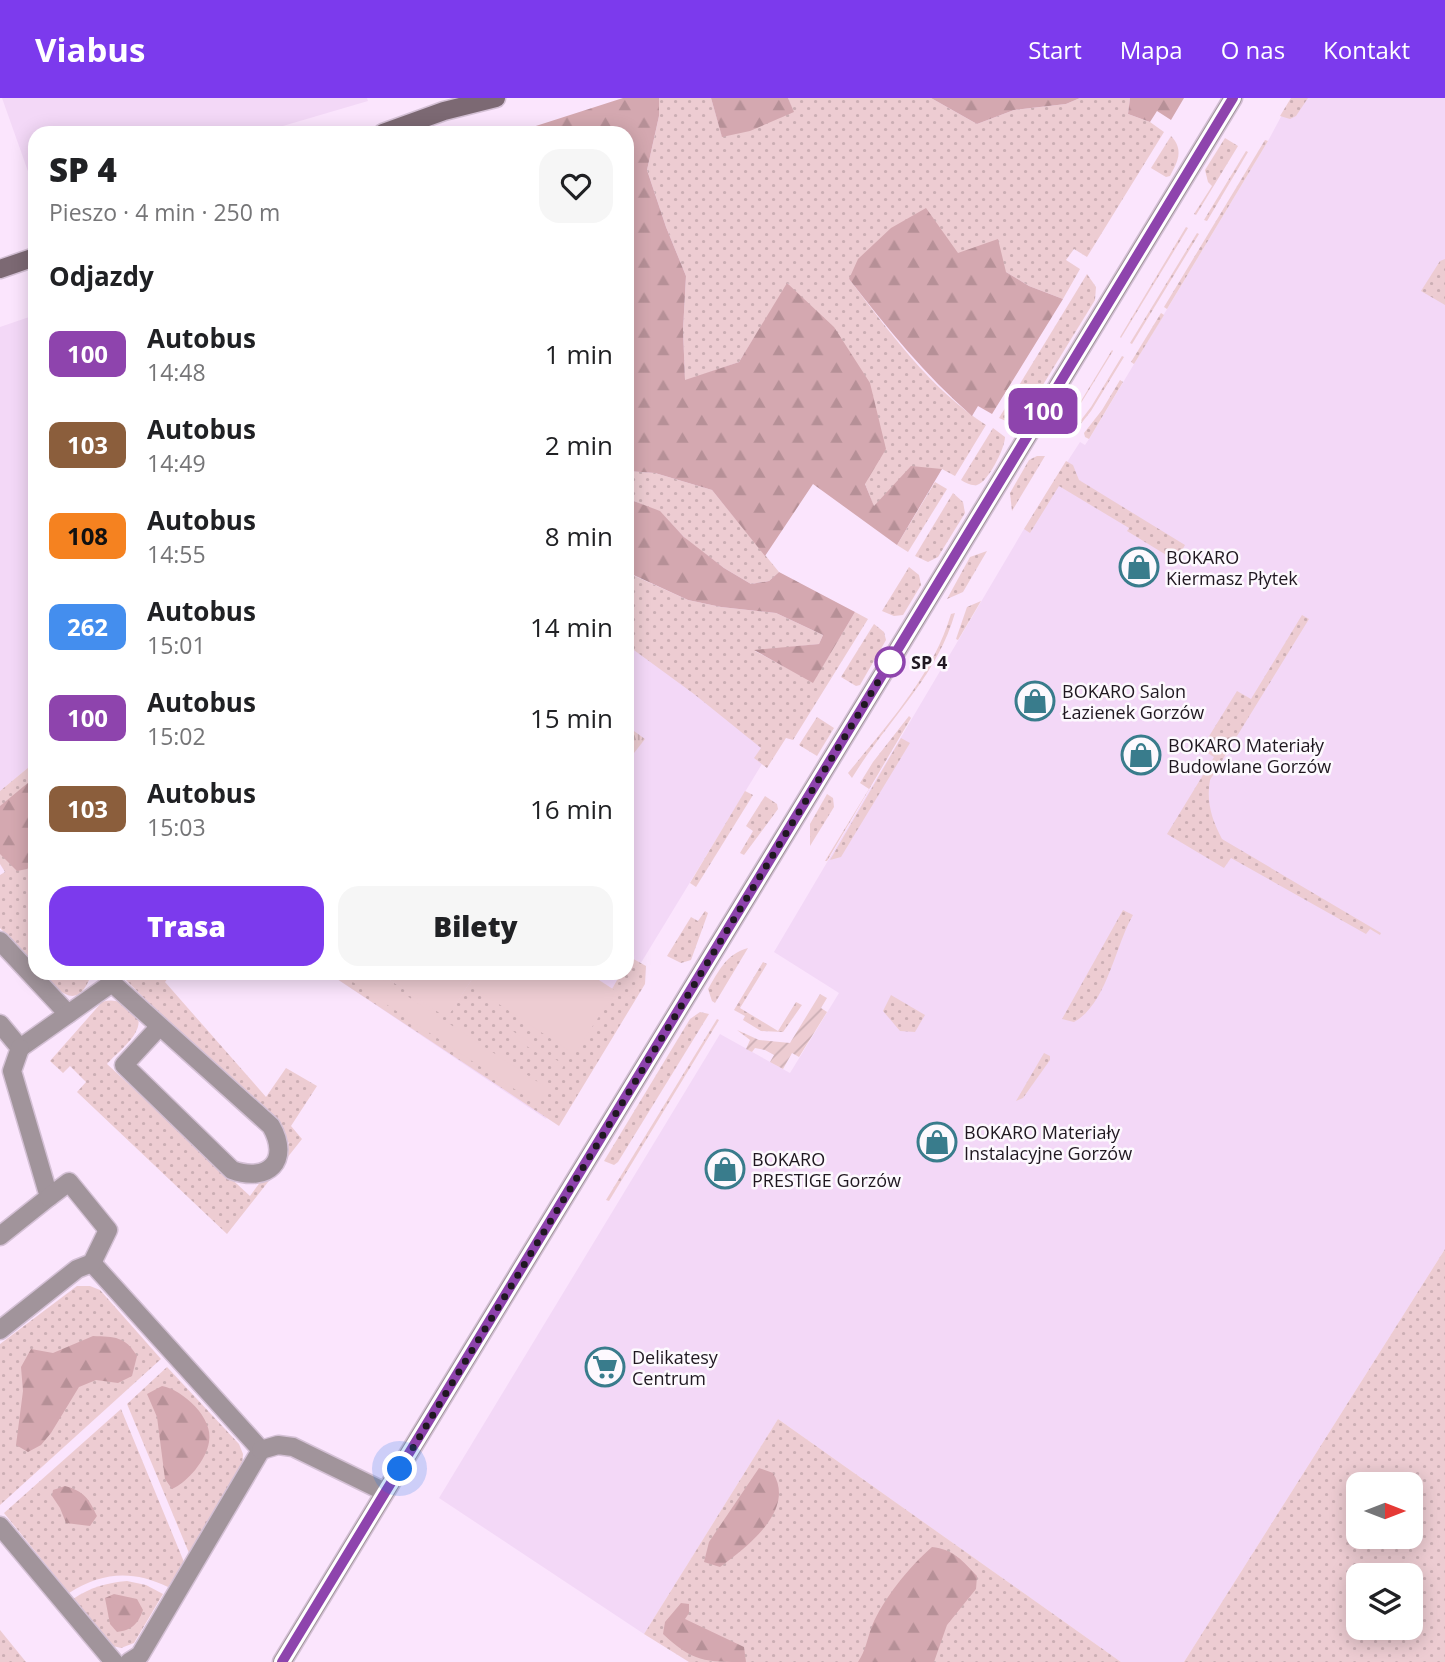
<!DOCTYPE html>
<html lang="pl">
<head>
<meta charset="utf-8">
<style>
	:root { --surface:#fff; --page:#f6f6f6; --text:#202124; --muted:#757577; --accent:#7c3aed }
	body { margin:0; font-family:"Open Sans",sans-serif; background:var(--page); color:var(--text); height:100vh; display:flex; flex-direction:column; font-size:26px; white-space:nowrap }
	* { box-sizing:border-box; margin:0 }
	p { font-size:23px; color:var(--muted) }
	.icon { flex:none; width:38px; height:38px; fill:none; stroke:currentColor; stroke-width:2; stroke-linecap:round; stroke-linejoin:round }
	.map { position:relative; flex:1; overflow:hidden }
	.details { position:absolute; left:28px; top:28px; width:606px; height:854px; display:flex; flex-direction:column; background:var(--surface); border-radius:21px; box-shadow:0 4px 18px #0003 }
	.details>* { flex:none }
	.badge { padding:0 14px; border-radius:10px; font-size:24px; line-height:46px }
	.needle { width:46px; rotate:90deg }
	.controls { position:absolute; left:1346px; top:1374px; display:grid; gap:14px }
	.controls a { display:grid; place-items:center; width:77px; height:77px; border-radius:14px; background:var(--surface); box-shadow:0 4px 18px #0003; font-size:35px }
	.you { position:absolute; width:35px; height:35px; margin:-18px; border:5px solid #fff; border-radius:50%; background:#1a73e8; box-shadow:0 0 0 10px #1a73e833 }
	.map>.badge { position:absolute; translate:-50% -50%; box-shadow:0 0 0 4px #fff }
	h2 { padding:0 21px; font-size:26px; line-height:63px }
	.round { display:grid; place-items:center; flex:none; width:74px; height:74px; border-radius:21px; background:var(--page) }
	.head { display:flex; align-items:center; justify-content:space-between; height:119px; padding:0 21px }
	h1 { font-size:33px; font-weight:800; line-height:52px }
	.action { display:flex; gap:14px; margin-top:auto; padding:14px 21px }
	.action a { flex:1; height:80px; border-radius:21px; background:var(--accent); color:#fff; font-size:28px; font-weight:800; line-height:80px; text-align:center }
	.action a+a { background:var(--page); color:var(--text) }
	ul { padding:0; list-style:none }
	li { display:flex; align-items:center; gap:21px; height:91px; padding:0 21px }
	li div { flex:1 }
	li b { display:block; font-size:26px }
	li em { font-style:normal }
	li .badge { min-width:77px; font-weight:700; text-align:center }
	header { display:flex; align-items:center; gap:42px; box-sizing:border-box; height:98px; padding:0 35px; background:var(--accent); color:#fff }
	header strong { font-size:33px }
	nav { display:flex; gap:38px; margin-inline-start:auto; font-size:24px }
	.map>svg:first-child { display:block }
	.built { fill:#f3d8f7 }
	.grass { fill:url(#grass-dots); fill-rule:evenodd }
	.forest { fill:url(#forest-firs) }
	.park { fill:url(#park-tufts) }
	.garden { fill:url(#garden-furrows) }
	.pitch { fill:#edccd2 }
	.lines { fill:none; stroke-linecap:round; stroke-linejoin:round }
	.minor-casing { stroke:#d4c0d5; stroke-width:21 }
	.tertiary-casing { stroke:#d4c0d5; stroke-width:21 }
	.secondary-casing { stroke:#d4c0d5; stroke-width:21 }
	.minor { stroke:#a1949b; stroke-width:18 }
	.tertiary { stroke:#a1949b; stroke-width:18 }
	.secondary { stroke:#7c6973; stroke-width:18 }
	.line-casing { stroke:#fff; stroke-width:16 }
	.line { stroke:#8e44ad; stroke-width:10 }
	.walk { stroke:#201821; stroke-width:7; stroke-dasharray:0 12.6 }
	.stop-dot { fill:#fff; stroke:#8e44ad; stroke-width:3.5 }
	.labels { text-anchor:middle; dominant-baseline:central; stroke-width:5; stroke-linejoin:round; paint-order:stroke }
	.poi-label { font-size:18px; fill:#201821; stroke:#fdf9fe; text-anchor:start }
	.stop-label { font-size:18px; font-weight:bold; fill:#201821; stroke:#fdf9fe; text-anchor:start }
</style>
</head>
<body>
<header>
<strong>Viabus</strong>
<nav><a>Start</a><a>Mapa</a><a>O nas</a><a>Kontakt</a></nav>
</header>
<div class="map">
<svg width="1445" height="1564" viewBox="0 0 1445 1564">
	<defs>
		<pattern id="grass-dots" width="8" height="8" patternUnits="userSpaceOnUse" patternTransform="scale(1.75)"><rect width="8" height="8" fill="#edccd2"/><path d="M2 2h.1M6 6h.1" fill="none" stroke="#cbaeb4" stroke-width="1.8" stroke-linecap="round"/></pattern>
		<pattern id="forest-firs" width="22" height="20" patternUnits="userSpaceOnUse" patternTransform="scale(1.75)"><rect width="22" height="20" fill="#d4a8b0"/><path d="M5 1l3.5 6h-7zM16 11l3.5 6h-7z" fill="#b69097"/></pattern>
		<pattern id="park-tufts" width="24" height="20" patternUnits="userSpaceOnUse" patternTransform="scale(1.75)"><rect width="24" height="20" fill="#edccd2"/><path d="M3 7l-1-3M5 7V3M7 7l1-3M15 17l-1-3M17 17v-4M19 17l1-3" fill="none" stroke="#cbaeb4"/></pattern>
		<pattern id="garden-furrows" width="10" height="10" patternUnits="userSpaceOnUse" patternTransform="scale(1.75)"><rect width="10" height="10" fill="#edccd2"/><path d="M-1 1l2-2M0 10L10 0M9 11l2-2" fill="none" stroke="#cbaeb4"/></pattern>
	</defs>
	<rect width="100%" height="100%" fill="#fbe5fd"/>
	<g class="built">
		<path d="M 2,0 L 367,0 L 368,3 L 259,35 L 35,35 L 35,93 Z"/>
		<path d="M 1291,0 L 1445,0 L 1445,1151 L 1184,1564 L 1121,1564 L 778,1321 L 644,1536 L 439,1400 L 720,936 L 790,975 L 839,895 L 774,854 L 1024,431 L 1080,344 L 1085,347 L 1089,341 L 1268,43 Z"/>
		<path d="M 35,217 L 35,664 L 0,693 L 0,229 Z"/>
		<path d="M 627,498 L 807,592 L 546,1021 L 328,875 L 626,875 Z"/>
	</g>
	<g class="grass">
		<path d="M 659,0 L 711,0 L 722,38 L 793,13 L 788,0 L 931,0 L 977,26 L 1014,12 L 1066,6 L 1080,0 L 1130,0 L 1128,16 L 1150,24 L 1164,34 L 1087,159 L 1074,151 L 1066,162 L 1080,171 L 1063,201 L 1029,188 L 1006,174 L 958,155 L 849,181 C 889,233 930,291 986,327 L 955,378 L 942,371 L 874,409 L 788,185 L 739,264 L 685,283 L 683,232 L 686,178 L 666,129 L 647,72 L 659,18 Z"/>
		<path d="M 1291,0 L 1308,0 L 1296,18 L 1290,21 L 1280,18 Z"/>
		<path d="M 1171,38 C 1184,52 1178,63 1170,78 L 1166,79 L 1151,70 Z"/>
		<path d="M 1225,40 L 1238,48 L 1196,117 L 1194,116 L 1212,88 L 1208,84 L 1205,72 Z"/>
		<path d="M 1265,42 L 1268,43 L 1167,211 L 1164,209 Z"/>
		<path d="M 1246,53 L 1248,54 L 1207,123 L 1204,122 Z"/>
		<path d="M 1186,129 L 1188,130 L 1121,240 L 1120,239 Z"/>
		<path d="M 1197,135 L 1199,136 L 1132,246 L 1130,245 Z"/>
		<path d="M 1445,161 L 1445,207 L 1421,193 L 1440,163 Z"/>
		<path d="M 1087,176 L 1096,189 L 1095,202 L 1022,321 L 1013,326 L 999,320 Z"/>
		<path d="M 1161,215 L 1164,217 L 1134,266 L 1131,264 Z"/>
		<path d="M 1112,252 L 1113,253 L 1081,305 L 1065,326 L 1065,304 L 1077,301 L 1081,303 Z"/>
		<path d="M 1122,258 L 1124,259 L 1091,313 L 1072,337 L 1071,335 L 1091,309 Z"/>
		<path d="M 1120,282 L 1123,284 L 1089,341 L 1085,339 L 1084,335 L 1102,312 Z"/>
		<path d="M 993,330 L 1005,339 C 1005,350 988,384 977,387 C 971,388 966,385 961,382 Z"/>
		<path d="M 1037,358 L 1045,358 L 1012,413 L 1010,395 L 1029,362 Z"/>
		<path d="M 1066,363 L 1073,367 L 1079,382 L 1185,447 L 1176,463 L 1127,433 L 1129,430 L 1059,388 L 1030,435 L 1024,431 Z"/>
		<path d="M 626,373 L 655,375 L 712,392 L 779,474 L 769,483 L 751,486 L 724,470 L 689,444 L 660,414 L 627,400 Z"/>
		<path d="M 935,384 L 947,391 L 908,454 L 897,447 Z"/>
		<path d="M 953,395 L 963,404 L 965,415 L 938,459 L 928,464 L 915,458 Z"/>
		<path d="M 987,453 L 963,494 L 947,501 L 970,459 Z"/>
		<path d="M 909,469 L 919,477 L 921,487 L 903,517 L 894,518 L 882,513 Z"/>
		<path d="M 626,474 L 688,502 L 721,509 L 776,515 L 823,537 L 819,546 L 755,553 L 813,584 L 855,514 L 868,521 L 793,642 L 786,640 L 767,670 L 754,660 L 761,650 L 694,596 L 627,547 Z"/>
		<path d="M 981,503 L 958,542 L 956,541 L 967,509 Z"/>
		<path d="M 955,515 C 937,579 886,624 852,680 L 848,675 C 888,626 933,577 951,516 Z"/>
		<path d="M 1302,517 L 1309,521 L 1210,682 C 1206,704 1212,722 1222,741 L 1381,835 L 1380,837 L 1370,831 L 1366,836 L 1231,760 L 1224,770 L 1167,736 L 1214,659 L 1201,651 L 1203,648 L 1237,593 L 1251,601 Z"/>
		<path d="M 874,526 L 884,534 L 886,542 L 860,587 L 856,588 L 841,579 Z"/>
		<path d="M 909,618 L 911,620 L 827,763 L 825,763 L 869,691 L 860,685 L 873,664 Z"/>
		<path d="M 817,619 L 834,630 L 817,658 L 799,647 Z"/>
		<path d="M 901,640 L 910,645 L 841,759 L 830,762 Z"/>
		<path d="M 35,664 L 35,867 L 0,830 L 0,777 L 5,774 L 0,766 L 0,693 Z"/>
		<path d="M 745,693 L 753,697 L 696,789 L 690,785 Z"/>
		<path d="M 827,696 L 833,700 L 834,709 L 810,748 L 810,726 Z"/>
		<path d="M 765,698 L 777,706 L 778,711 L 744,757 L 740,755 L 753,733 L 746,728 Z"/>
		<path d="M 1123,812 L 1133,817 C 1115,848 1107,906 1074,924 L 1062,921 Z"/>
		<path d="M 705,813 L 708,815 L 691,862 L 681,865 L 667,858 L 691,819 L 698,823 Z"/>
		<path d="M 748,850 L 715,905 L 712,903 L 708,891 C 719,873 726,856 748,850 Z"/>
		<path d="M 630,859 L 646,868 L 645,886 L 559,1028 L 328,875 L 379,875 L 447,919 L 476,875 L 483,875 L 474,890 L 615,893 L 612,891 L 621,875 L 626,875 L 627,865 Z"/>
		<path d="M 763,864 L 767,866 L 740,910 L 778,933 L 796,904 L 802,907 L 783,934 L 761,933 L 743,922 L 745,918 L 734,912 Z"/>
		<path d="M 42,875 L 92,875 C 78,913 62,897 42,875 Z"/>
		<path d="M 119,875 L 172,875 L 165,884 L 266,999 L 286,970 L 317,988 L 291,1028 L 302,1041 L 227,1136 L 77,994 L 86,984 L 70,968 L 63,975 L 50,963 L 102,904 C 112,901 121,903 129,909 C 156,927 119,952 107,966 L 250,1098 L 289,1045 Z"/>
		<path d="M 891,897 L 925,917 L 915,934 L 900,933 L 883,913 Z"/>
		<path d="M 700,914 L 709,916 L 618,1064 L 614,1067 L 604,1063 L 690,921 Z"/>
		<path d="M 717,921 L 719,922 L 609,1103 L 606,1102 Z"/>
		<path d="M 1044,955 L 1050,958 L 1050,962 L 1023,1000 L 1016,1003 Z"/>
		<path d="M 1445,1151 L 1445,1564 L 1184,1564 ZM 1358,1386 L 1410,1386 L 1410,1438 L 1358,1438 ZM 1358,1477 L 1410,1477 L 1410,1530 L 1358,1530 Z"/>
		<path d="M 77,1188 L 90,1188 L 100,1192 L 161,1261 L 0,1407 L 0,1246 Z"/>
		<path d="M 167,1269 L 239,1346 L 243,1356 L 242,1368 L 189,1455 L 127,1306 Z"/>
		<path d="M 121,1311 L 184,1464 L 168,1489 C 132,1472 103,1474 69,1495 L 4,1415 Z"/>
		<path d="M 778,1321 L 1121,1564 L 689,1564 L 644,1536 Z"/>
		<path d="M 127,1483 L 146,1487 L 163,1496 L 134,1545 L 121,1550 L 113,1548 L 73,1501 C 91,1489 106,1485 127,1483 Z"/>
		<path d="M 0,1532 L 26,1564 L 0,1564 Z"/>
	</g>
	<g class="forest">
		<path d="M 623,0 L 659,0 L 659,18 L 647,72 L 666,129 L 686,178 L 683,232 L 685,282 L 739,264 L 787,185 L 834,229 L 870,285 L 886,351 L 865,386 L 874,408 L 911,368 L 942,371 L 897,447 L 813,386 L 765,458 L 712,392 L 655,375 L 627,373 L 626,35 L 514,35 Z"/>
		<path d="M 711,0 L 788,0 L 794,14 L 750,33 L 722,39 Z"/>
		<path d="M 931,0 L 1080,0 L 1066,6 L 1014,12 L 977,26 Z"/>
		<path d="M 1130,0 L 1184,0 L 1171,22 L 1157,13 L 1150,24 L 1128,16 Z"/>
		<path d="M 926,110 L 958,155 L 998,141 L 1006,174 L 1029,188 L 1063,201 L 992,316 L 978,308 L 972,318 C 925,277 887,230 849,181 L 858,161 L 891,130 Z"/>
		<path d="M 626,400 L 660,413 L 684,439 L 724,470 L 751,486 L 769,483 L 779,474 L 855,514 L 813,585 L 754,552 L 819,546 L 823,537 L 776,515 L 721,509 L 688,502 L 627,474 Z"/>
		<path d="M 35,681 L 35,765 L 27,771 L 17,773 L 0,756 L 0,708 L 29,684 Z"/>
		<path d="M 93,1238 C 115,1239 125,1238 137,1258 L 132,1278 L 118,1285 L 96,1282 L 79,1289 L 51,1335 L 41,1347 L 28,1354 L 16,1347 L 23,1293 L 21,1269 L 31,1251 L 53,1255 Z"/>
		<path d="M 162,1288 C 183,1292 214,1320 209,1344 C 206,1362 188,1384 172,1391 L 165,1381 L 157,1319 L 147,1296 Z"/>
		<path d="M 759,1370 L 773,1375 C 796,1412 747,1449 720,1469 L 704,1464 L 709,1444 Z"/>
		<path d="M 65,1388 C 84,1393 89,1401 97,1418 L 90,1428 L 66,1425 L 60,1410 L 52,1398 L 53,1392 Z"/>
		<path d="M 932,1449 C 953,1451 963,1463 977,1478 L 976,1491 L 947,1527 L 934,1564 L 858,1564 C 866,1552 867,1541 872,1528 C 883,1501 910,1468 932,1449 Z"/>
		<path d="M 114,1496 L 137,1501 L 143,1512 C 138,1526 132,1532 117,1534 L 110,1526 L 105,1500 Z"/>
		<path d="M 681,1505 L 689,1506 L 689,1515 L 685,1521 L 744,1549 L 746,1564 C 705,1564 693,1564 663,1536 L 665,1524 Z"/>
	</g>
	<path class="park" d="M 627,628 L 645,641 L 627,664 L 627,627 Z"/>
	<path class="garden" d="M 820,896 L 827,900 L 821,910 L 827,914 L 799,959 L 792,955 L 783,971 L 770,964 L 774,957 L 765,952 L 755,950 L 752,954 L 746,951 L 750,942 L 737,932 L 759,942 L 790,945 Z"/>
	<g class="pitch">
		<path d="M 339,875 L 372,875 L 547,990 L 537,1006 Z"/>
		<path d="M 379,875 L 476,875 L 447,920 Z"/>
		<path d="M 483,875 L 588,875 L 616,893 L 574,956 L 473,889 Z"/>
		<path d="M 505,928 L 564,967 L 562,971 L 502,932 Z"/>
	</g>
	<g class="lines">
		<defs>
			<g id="minor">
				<path d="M 0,843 L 68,916"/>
				<path d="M 0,926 L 20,950"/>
				<path d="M 20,950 L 112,885 L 271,1028 C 291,1063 268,1085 232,1072 L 124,967 L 160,928"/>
				<path d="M 0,1138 L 49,1099 L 12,973 L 20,950"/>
				<path d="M 92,1165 L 261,1352 L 140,1557 L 129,1564"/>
				<path d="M 0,1232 L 77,1171 L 92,1165 L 108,1132 L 69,1084 L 49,1099"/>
				<path d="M 261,1352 L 278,1347 L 293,1349 L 385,1394"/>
				<path d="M 0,1428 L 114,1564"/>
			</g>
			<path id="tertiary" d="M 282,1564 L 1233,0"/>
			<g id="secondary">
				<path d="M 383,35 L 444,13 L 496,0"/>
				<path d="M 0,171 L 35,159"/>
			</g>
		</defs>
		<use href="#minor" class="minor-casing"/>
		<use href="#tertiary" class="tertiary-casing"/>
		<use href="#secondary" class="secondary-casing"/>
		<use href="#minor" class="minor"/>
		<use href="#tertiary" class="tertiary"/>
		<use href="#secondary" class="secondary"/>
	</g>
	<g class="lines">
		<defs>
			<path id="line" d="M 282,1564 L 1233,0"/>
		</defs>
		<use href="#line" class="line-casing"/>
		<use href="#line" class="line"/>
		<path class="walk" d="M 400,1371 L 895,556 L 890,564"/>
	</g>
	<defs>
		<symbol id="shop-ring" viewBox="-11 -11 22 22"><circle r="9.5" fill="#fdf9fe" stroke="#397c8c" stroke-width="1.5"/><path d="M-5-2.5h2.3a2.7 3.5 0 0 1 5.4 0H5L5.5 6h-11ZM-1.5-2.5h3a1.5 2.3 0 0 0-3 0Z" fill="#397c8c"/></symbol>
		<symbol id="supermarket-ring" viewBox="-11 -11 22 22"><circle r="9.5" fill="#fdf9fe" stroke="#397c8c" stroke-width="1.5"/><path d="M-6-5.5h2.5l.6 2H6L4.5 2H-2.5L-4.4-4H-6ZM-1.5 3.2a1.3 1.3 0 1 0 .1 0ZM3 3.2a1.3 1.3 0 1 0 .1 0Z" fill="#397c8c"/></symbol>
	</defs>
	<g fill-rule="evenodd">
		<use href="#shop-ring" x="1117" y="447" width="44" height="44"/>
		<use href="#shop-ring" x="1013" y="581" width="44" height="44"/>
		<use href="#shop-ring" x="1119" y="635" width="44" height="44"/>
		<use href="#shop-ring" x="915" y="1022" width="44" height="44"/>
		<use href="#shop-ring" x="703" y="1049" width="44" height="44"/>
		<use href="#supermarket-ring" x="583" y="1247" width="44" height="44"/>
	</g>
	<circle class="stop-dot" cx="890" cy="564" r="14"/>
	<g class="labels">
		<g class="poi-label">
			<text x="1166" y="459">BOKARO<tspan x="1166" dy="21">Kiermasz Płytek</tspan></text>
			<text x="1062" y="593">BOKARO Salon<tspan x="1062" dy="21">Łazienek Gorzów</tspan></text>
			<text x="1168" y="647">BOKARO Materiały<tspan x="1168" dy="21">Budowlane Gorzów</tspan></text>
			<text x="964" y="1034">BOKARO Materiały<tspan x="964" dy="21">Instalacyjne Gorzów</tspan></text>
			<text x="752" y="1061">BOKARO<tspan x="752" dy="21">PRESTIGE Gorzów</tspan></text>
			<text x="632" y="1259">Delikatesy<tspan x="632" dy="21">Centrum</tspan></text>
		</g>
		<g class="stop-label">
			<text x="911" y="564">SP 4</text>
		</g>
	</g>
</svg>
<div class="controls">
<a><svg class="needle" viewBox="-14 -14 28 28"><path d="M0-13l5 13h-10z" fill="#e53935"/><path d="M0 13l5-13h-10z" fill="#757577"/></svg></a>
<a><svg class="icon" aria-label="layers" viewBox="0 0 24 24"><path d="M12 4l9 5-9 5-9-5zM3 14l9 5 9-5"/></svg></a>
</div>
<div class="you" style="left:400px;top:1371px"></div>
<b class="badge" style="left:1043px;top:313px;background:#8e44ad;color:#fff">100</b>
<section class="details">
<div class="head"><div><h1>SP 4</h1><p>Pieszo · 4 min · 250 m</p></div><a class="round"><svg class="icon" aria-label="heart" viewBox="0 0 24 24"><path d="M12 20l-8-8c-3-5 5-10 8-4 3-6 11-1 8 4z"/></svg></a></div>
<h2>Odjazdy</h2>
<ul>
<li><span class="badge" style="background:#8e44ad;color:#fff">100</span><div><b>Autobus</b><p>14:48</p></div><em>1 min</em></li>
<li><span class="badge" style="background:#8b5e3c;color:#fff">103</span><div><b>Autobus</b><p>14:49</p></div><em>2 min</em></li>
<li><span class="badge" style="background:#f58220;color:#111">108</span><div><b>Autobus</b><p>14:55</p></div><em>8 min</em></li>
<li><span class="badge" style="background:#448eee;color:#fff">262</span><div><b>Autobus</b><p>15:01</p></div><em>14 min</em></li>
<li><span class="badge" style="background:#8e44ad;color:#fff">100</span><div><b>Autobus</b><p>15:02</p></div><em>15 min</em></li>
<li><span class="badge" style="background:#8b5e3c;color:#fff">103</span><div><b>Autobus</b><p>15:03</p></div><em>16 min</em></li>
</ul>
<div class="action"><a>Trasa</a><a>Bilety</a></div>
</section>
</div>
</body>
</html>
